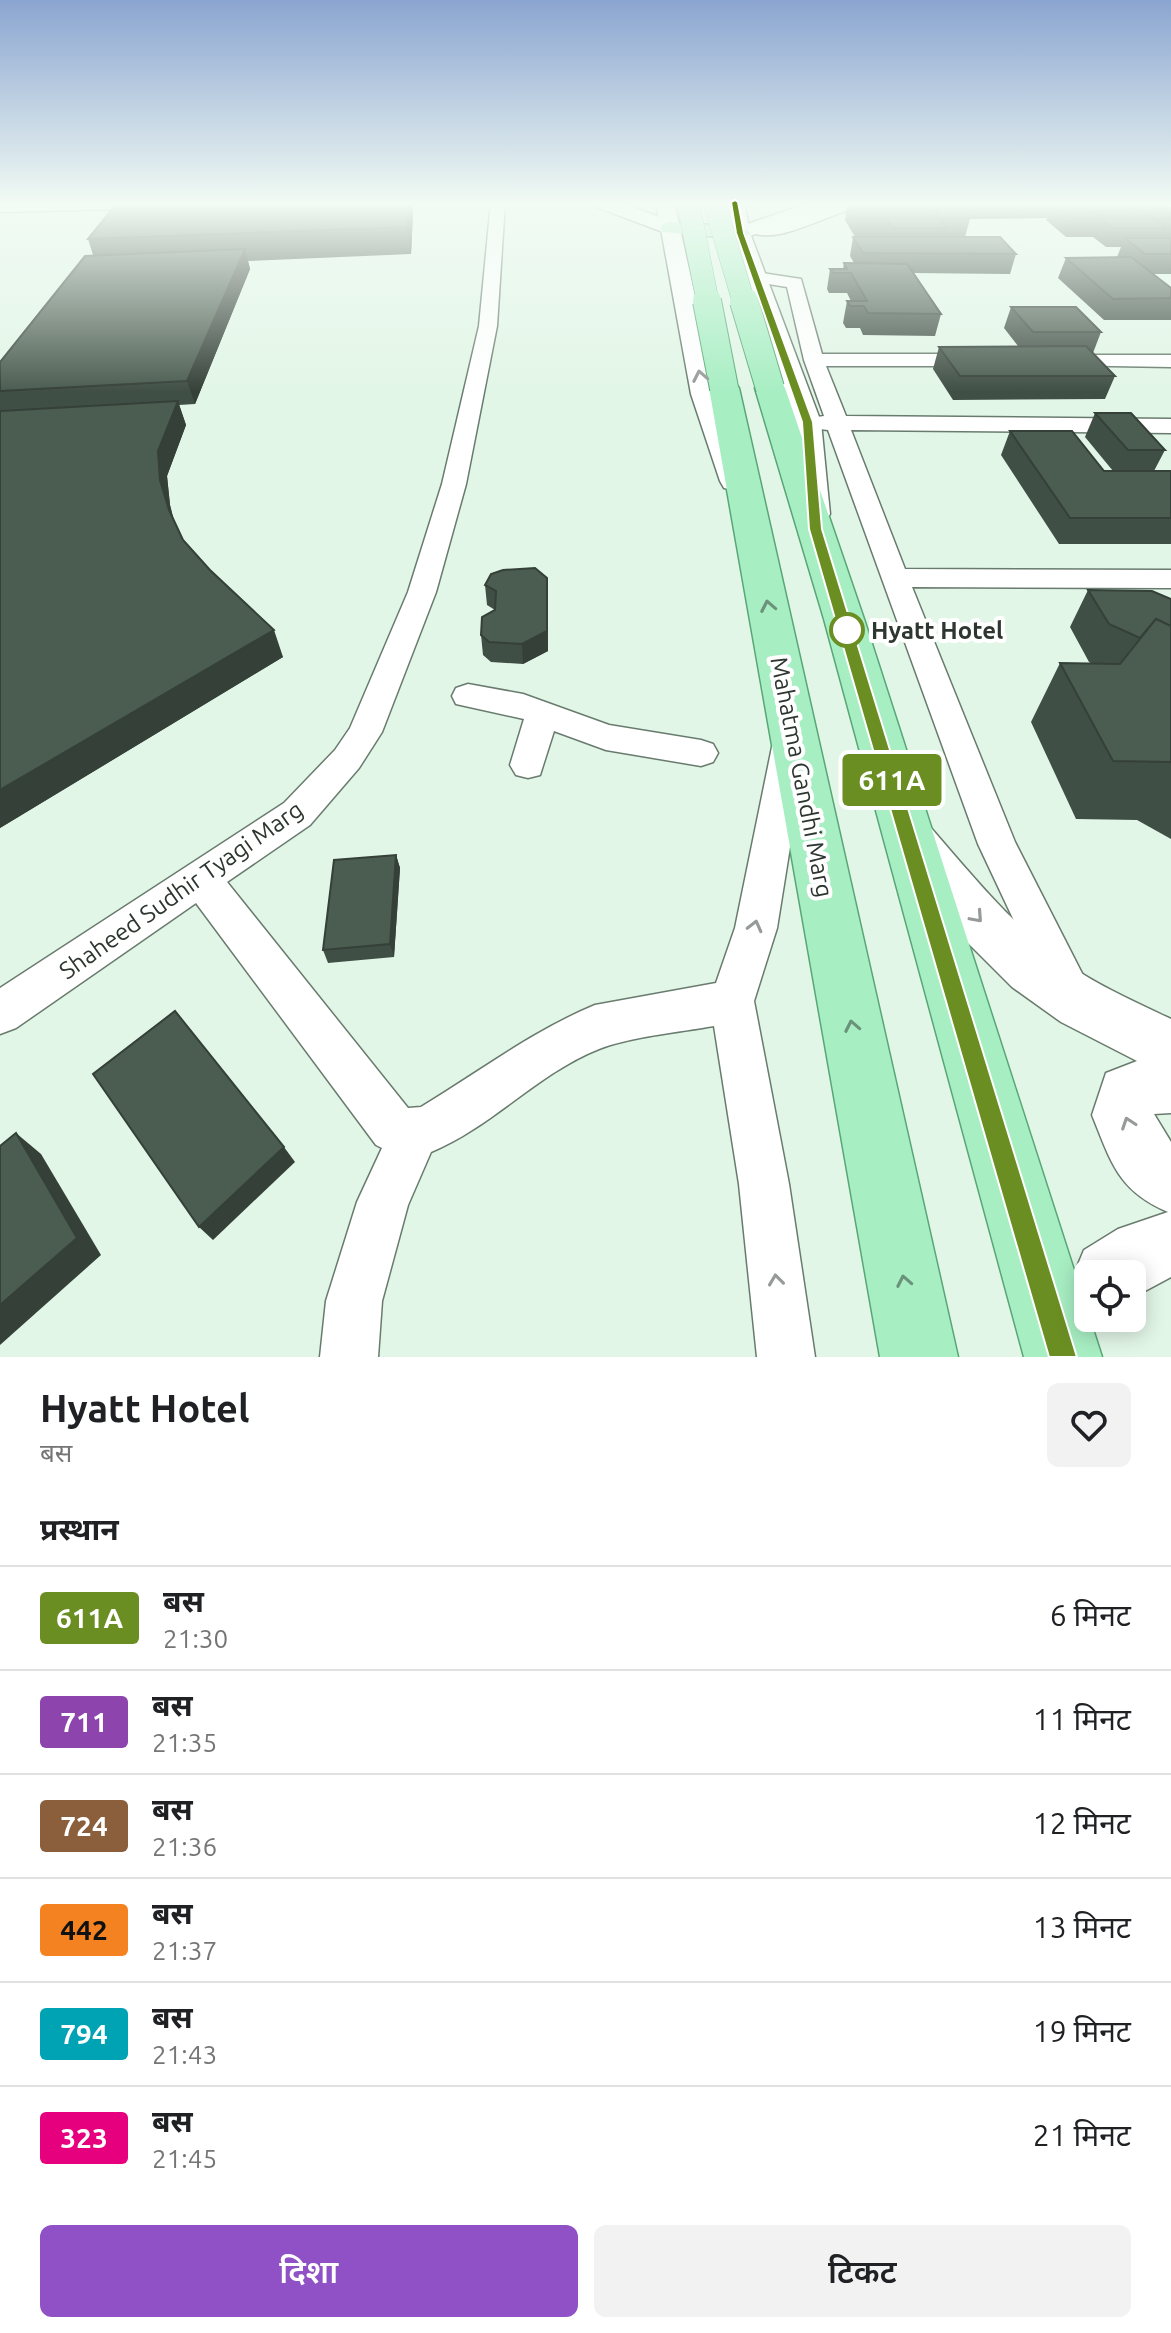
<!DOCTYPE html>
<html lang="hi">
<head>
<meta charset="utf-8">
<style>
	:root { --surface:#fff; --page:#f2f2f2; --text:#202124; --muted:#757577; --line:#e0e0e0; --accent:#9051c6 }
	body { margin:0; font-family:Ubuntu,"Noto Sans Devanagari",sans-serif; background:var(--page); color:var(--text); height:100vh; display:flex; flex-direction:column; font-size:30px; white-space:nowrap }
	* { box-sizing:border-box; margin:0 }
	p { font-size:26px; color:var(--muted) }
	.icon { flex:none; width:44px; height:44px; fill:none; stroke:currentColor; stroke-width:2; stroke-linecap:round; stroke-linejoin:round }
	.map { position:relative; height:1357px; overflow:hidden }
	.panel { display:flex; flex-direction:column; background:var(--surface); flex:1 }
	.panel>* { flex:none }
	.badge { padding:0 16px; border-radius:6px; font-size:28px; line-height:52px }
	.controls { position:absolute; left:1074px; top:1260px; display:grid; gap:16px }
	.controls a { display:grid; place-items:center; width:72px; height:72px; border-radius:12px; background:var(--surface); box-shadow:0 4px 20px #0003; font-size:40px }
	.map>.badge { position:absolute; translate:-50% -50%; box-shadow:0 0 0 4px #fff }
	h2 { padding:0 40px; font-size:30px; line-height:72px }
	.round { display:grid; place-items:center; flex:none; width:84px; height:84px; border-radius:12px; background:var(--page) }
	.overview { display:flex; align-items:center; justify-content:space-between; height:136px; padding:0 40px }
	h1 { font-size:38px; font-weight:600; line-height:60px }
	.primary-button { display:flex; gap:16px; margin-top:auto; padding:16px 40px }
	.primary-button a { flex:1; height:92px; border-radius:12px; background:var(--accent); color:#fff; font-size:32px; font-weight:600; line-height:92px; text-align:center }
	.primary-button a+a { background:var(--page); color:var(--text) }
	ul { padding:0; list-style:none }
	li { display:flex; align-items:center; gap:24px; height:104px; padding:0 40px; border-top:2px solid var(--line) }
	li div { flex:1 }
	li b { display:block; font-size:30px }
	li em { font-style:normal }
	li .badge { min-width:88px; font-weight:700; text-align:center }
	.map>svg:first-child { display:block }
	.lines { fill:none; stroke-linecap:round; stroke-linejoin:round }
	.minor-casing { stroke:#697b6e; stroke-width:3 }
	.tertiary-casing { stroke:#697b6e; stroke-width:3 }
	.secondary-casing { stroke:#697b6e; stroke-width:3 }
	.primary-casing { stroke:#58a676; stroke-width:3 }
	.minor { fill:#fff; fill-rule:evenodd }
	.tertiary { fill:#fff; fill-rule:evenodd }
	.secondary { fill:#fff; fill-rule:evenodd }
	.primary { fill:#a8eec3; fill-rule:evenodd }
	.primary-bridge-far1-casing { stroke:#58a676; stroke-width:23; stroke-linecap:butt }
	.primary-bridge-casing { stroke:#58a676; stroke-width:30; stroke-linecap:butt }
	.primary-bridge-far1 { stroke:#a8eec3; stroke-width:22 }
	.primary-bridge { stroke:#a8eec3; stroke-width:28 }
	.wall { fill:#404f45 }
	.shaded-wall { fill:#344038 }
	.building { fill:#4b5c50; stroke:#344038; stroke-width:2 }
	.oneway { stroke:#969a98 }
	.oneway2 { stroke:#6b927a }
	.line { fill:#6b8e23; stroke:#fff; stroke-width:2 }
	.stop-dot { fill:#fff; stroke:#6b8e23; stroke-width:4 }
	.labels { text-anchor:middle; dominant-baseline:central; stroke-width:8; stroke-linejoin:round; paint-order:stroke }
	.stop-label { font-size:24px; font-weight:bold; fill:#2e3630; stroke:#fff; text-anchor:start }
	.street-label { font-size:24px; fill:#2e3630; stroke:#fff }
</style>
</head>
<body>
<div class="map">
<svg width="1171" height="1357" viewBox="0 0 1171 1357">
	<rect width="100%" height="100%" fill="#e2f6e7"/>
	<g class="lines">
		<defs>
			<g id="minor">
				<path d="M 491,202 L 505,202 L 497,326 L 466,484 L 436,592 L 382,732 L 359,768 L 310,825 L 227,882 L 408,1108 L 421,1107 C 479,1072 532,1031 595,1005 L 716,983 L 735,928 L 772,747 L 777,738 L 789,734 L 801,738 L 806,747 L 777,928 L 754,1001 L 789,1184 L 815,1357 L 757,1357 L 739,1184 L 714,1026 C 680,1032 630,1037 599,1049 C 538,1073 492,1127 431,1152 L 408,1205 L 382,1301 L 378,1357 L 320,1357 L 326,1301 L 357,1202 L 382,1148 L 376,1145 L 196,903 L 16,1028 L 0,1034 L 0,988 L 284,803 L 335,750 L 350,728 L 408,592 L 442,484 L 479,326 Z"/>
				<path d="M 846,202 L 899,204 C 887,214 865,207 850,210 C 823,216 771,249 746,229 L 754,224 L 782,224 Z"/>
				<path d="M 1068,202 L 1171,202 L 1171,208 L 1074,208 L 1069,207 Z"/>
				<path d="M 756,272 L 801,279 L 822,354 L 980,354 L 990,360 L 980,366 L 826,366 L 846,416 L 1171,419 L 1171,433 L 851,430 L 905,569 L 1171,570 L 1171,588 L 912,587 L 1015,842 L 1090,989 L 1083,1004 L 1068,1010 L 1053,1004 L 978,844 L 828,430 L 810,428 L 807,423 L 810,418 L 824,416 L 804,360 L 787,287 L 750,281 L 747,277 L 750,273 Z"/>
				<path d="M 1058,355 L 1171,355 L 1171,367 L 1051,365 L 1048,361 L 1051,357 Z"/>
				<path d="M 468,684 L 523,694 L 609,725 L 701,740 L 713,744 L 718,753 L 713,762 L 701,766 L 606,750 L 554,731 L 540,775 L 528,778 L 516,775 L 510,765 L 524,719 L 456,704 L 452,696 L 456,688 Z"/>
			</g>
			<g id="tertiary">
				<path d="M 656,202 L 674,202 L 717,394 L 750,481 L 746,488 L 735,490 L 724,488 L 720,481 L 691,394 Z"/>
				<path d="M 726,202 L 744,202 L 750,233 L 821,422 L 830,514 L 825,521 L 814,524 L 803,521 L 798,514 L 793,422 L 730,233 Z"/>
				<path d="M 914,822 L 931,828 C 973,876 1013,927 1067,964 C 1099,986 1135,1002 1171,1019 L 1171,1113 L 1154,1114 L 1171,1142 L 1171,1277 L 1132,1298 L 1132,1274 L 1088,1274 L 1088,1300 L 1084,1298 L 1074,1274 L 1084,1250 L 1118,1229 L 1168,1212 C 1118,1191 1111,1162 1092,1115 L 1106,1073 L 1137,1061 L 1061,1022 L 1012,987 L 966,941 L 897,856 L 890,842 L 897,828 Z"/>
			</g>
			<g id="secondary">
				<path d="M 0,202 L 162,202 L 152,208 L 0,212 Z"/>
				<path d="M 591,202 L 620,202 L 677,224 L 680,228 L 670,234 L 663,232 L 594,206 Z"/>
				<path d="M 812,202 L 842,202 L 839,206 L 747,237 L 740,239 L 729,233 L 733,229 Z"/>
			</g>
			<g id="primary">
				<path d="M 670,222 L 740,227 L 751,233 L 740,239 L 663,232 L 660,228 L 663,224 Z"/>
				<path d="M 724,379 L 734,382 L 739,388 L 958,1357 L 880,1357 L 709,388 L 714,382 Z"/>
				<path d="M 770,379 L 780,382 L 785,388 L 864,619 L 1102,1357 L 1024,1357 L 824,619 L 755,388 L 760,382 Z"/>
			</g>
		</defs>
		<use href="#minor" class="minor-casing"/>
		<use href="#tertiary" class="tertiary-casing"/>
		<use href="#secondary" class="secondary-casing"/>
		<use href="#primary" class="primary-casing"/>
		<use href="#minor" class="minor"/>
		<use href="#tertiary" class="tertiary"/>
		<use href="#secondary" class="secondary"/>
		<use href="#primary" class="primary"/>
		<defs>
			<g id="primary-bridge-far1">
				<path d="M 688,202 L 708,303"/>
				<path d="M 714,202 L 744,303"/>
			</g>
			<g id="primary-bridge">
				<path d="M 707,301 L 724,388"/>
				<path d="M 744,301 L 770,388"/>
			</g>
		</defs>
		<use href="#primary-bridge-far1" class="primary-bridge-far1-casing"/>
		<use href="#primary-bridge" class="primary-bridge-casing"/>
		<use href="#primary-bridge-far1" class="primary-bridge-far1"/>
		<use href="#primary-bridge" class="primary-bridge"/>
	</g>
	<g class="wall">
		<path d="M 118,202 L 412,202 L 413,214 L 411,254 L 248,261 L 250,269 L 195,404 L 179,405 L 186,425 L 167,476 L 170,505 L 174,522 L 183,540 L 283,657 L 0,828 L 0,362 L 93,255 L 88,239 Z"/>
		<path d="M 848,202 L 1114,202 L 1119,206 L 1121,202 L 1156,202 L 1164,207 L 1171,207 L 1171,237 L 1162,238 L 1171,238 L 1171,274 L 1152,274 L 1171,288 L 1171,320 L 1104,320 L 1058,278 L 1066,258 L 1117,257 L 1121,247 L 1106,247 L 1093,237 L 1066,237 L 1046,220 L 1047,218 L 970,219 L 965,237 L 1016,254 L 1010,274 L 914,273 L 941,314 L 935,336 L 863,335 L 860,328 L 846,328 L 843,323 L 847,301 L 851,301 L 847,293 L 829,293 L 827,289 L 830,269 L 843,269 L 844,263 L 854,263 L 850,256 L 853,237 L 855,237 L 845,220 Z"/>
		<path d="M 1011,307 L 1101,332 L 1093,353 L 1115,376 L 1105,399 L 953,400 L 933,369 L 939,347 L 1018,346 L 1004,328 Z"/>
		<path d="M 1095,413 L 1165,450 L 1154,471 L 1171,471 L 1171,544 L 1059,544 L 1001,455 L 1010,431 L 1104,471 L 1113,471 L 1085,437 Z"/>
		<path d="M 485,585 L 548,598 L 548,651 L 523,664 L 491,662 L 483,655 L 481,635 L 495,610 L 487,605 Z"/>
		<path d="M 1088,590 L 1171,599 L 1171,839 L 1137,820 L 1076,819 L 1031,722 L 1060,663 L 1093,664 L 1089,662 L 1070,627 Z"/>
		<path d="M 396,855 L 400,868 L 394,957 L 328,963 L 323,950 Z"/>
	</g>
	<g class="shaded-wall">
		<path d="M 409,202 L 412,202 L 413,214 L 411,254 L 407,227 Z"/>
		<path d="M 245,249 L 250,269 L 195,404 L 187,381 Z"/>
		<path d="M 178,401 L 186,425 L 167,476 L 170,505 L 178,536 L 169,510 L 160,480 L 158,451 Z"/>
		<path d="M 547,578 L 548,651 L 523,664 L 522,644 Z"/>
		<path d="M 274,630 L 283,657 L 0,828 L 0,790 Z"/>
		<path d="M 396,855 L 400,868 L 394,957 L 390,944 Z"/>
		<path d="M 16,1133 L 41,1154 L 101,1255 L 0,1345 L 0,1305 Z"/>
		<path d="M 284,1147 L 295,1162 L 213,1240 L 199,1227 Z"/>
	</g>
	<g class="building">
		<path d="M 118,202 L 409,202 L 407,227 L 88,239 Z"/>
		<path d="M 848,202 L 876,202 L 888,218 L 859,218 Z"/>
		<path d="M 927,202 L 954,202 L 970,218 L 942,218 Z"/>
		<path d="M 1053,202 L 1080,202 L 1101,218 L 1073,218 Z"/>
		<path d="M 1080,202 L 1114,202 L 1126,210 L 1091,211 Z"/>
		<path d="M 1131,202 L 1156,202 L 1171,211 L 1171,218 L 1153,218 Z"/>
		<path d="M 886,218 L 938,218 L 947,228 L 893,228 Z"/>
		<path d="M 1100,218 L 1152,218 L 1167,228 L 1113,228 Z"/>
		<path d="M 853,237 L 1000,237 L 1016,254 L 863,253 Z"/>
		<path d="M 1125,238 L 1171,238 L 1171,254 L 1145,254 Z"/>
		<path d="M 245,249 L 187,381 L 0,391 L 0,362 L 85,256 Z"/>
		<path d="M 1131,257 L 1171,288 L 1171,298 L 1113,299 L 1066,258 Z"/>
		<path d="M 844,263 L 907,264 L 941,314 L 868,313 L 864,306 L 850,306 L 847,301 L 867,301 L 851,273 L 833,273 L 830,269 L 847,269 Z"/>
		<path d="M 1011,307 L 1076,307 L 1101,332 L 1033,332 Z"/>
		<path d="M 1086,346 L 1115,376 L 960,376 L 939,347 Z"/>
		<path d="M 178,401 L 158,451 L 160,480 L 169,510 L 183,540 L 210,570 L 274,630 L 0,790 L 0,411 Z"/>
		<path d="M 1095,413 L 1131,413 L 1165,450 L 1128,450 Z"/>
		<path d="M 1010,431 L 1072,431 L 1104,471 L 1171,471 L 1171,518 L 1070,518 Z"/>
		<path d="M 535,568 L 547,578 L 547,631 L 522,644 L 489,642 L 481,635 L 482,617 L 495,610 L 496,591 L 485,585 L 491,574 L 503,570 Z"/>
		<path d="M 1088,590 L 1152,591 L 1171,599 L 1171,626 L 1156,619 L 1140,638 L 1109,624 Z"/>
		<path d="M 1156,619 L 1171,626 L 1171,762 L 1113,761 L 1060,663 L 1120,664 Z"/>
		<path d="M 396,855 L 390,944 L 323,950 L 334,860 Z"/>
		<path d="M 175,1011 L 284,1147 L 199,1227 L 93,1074 Z"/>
		<path d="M 16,1133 L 77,1238 L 0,1305 L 0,1146 Z"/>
	</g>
	<defs><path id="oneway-chevron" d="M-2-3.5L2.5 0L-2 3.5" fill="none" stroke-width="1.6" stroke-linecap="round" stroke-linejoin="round" transform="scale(2)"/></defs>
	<g class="oneway">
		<use href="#oneway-chevron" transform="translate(700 376) rotate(-101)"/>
		<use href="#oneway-chevron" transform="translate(977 917) rotate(48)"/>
		<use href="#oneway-chevron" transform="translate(755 926) rotate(-76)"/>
		<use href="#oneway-chevron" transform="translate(1128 1123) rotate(-109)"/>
		<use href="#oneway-chevron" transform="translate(776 1280) rotate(-97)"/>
	</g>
	<g class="oneway2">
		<use href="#oneway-chevron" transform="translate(768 606) rotate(-101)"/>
		<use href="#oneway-chevron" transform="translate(852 1026) rotate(-101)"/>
		<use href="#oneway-chevron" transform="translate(904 1281) rotate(-101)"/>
	</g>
	<linearGradient id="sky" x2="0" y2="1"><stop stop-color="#8aa5d0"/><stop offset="0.52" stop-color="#f2fbf4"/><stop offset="1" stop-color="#f2fbf4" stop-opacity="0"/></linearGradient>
	<rect width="1171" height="392" fill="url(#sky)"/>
	<path class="line" d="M 735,200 L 738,202 L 744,233 L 813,422 L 822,529 L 1077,1357 L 1049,1357 L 809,529 L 802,422 L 736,233 L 731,202 Z"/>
	<circle class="stop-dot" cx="847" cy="630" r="16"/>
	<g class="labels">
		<g class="stop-label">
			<text x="871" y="630">Hyatt Hotel</text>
		</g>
		<g class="street-label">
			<text transform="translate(802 777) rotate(79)">Mahatma Gandhi Marg</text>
			<text transform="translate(181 890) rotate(-35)">Shaheed Sudhir Tyagi Marg</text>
		</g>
	</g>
</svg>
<div class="controls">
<a><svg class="icon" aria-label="locate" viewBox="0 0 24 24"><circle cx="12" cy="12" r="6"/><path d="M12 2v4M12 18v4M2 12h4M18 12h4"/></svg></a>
</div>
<b class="badge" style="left:892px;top:780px;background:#6b8e23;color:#fff">611A</b>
</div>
<section class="panel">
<div class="overview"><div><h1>Hyatt Hotel</h1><p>बस</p></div><a class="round"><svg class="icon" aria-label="heart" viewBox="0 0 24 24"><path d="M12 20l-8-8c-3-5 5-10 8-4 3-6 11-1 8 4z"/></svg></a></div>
<h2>प्रस्थान</h2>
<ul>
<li><span class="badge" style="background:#6b8e23;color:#fff">611A</span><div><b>बस</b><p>21:30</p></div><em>6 मिनट</em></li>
<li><span class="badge" style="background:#8e44ad;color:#fff">711</span><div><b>बस</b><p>21:35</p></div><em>11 मिनट</em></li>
<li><span class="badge" style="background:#8b5e3c;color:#fff">724</span><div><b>बस</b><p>21:36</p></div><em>12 मिनट</em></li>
<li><span class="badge" style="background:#f58220;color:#111">442</span><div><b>बस</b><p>21:37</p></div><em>13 मिनट</em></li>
<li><span class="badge" style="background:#00a3b4;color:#fff">794</span><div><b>बस</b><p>21:43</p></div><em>19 मिनट</em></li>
<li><span class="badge" style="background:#e6007e;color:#fff">323</span><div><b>बस</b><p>21:45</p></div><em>21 मिनट</em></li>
</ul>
<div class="primary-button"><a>दिशा</a><a>टिकट</a></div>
</section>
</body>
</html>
